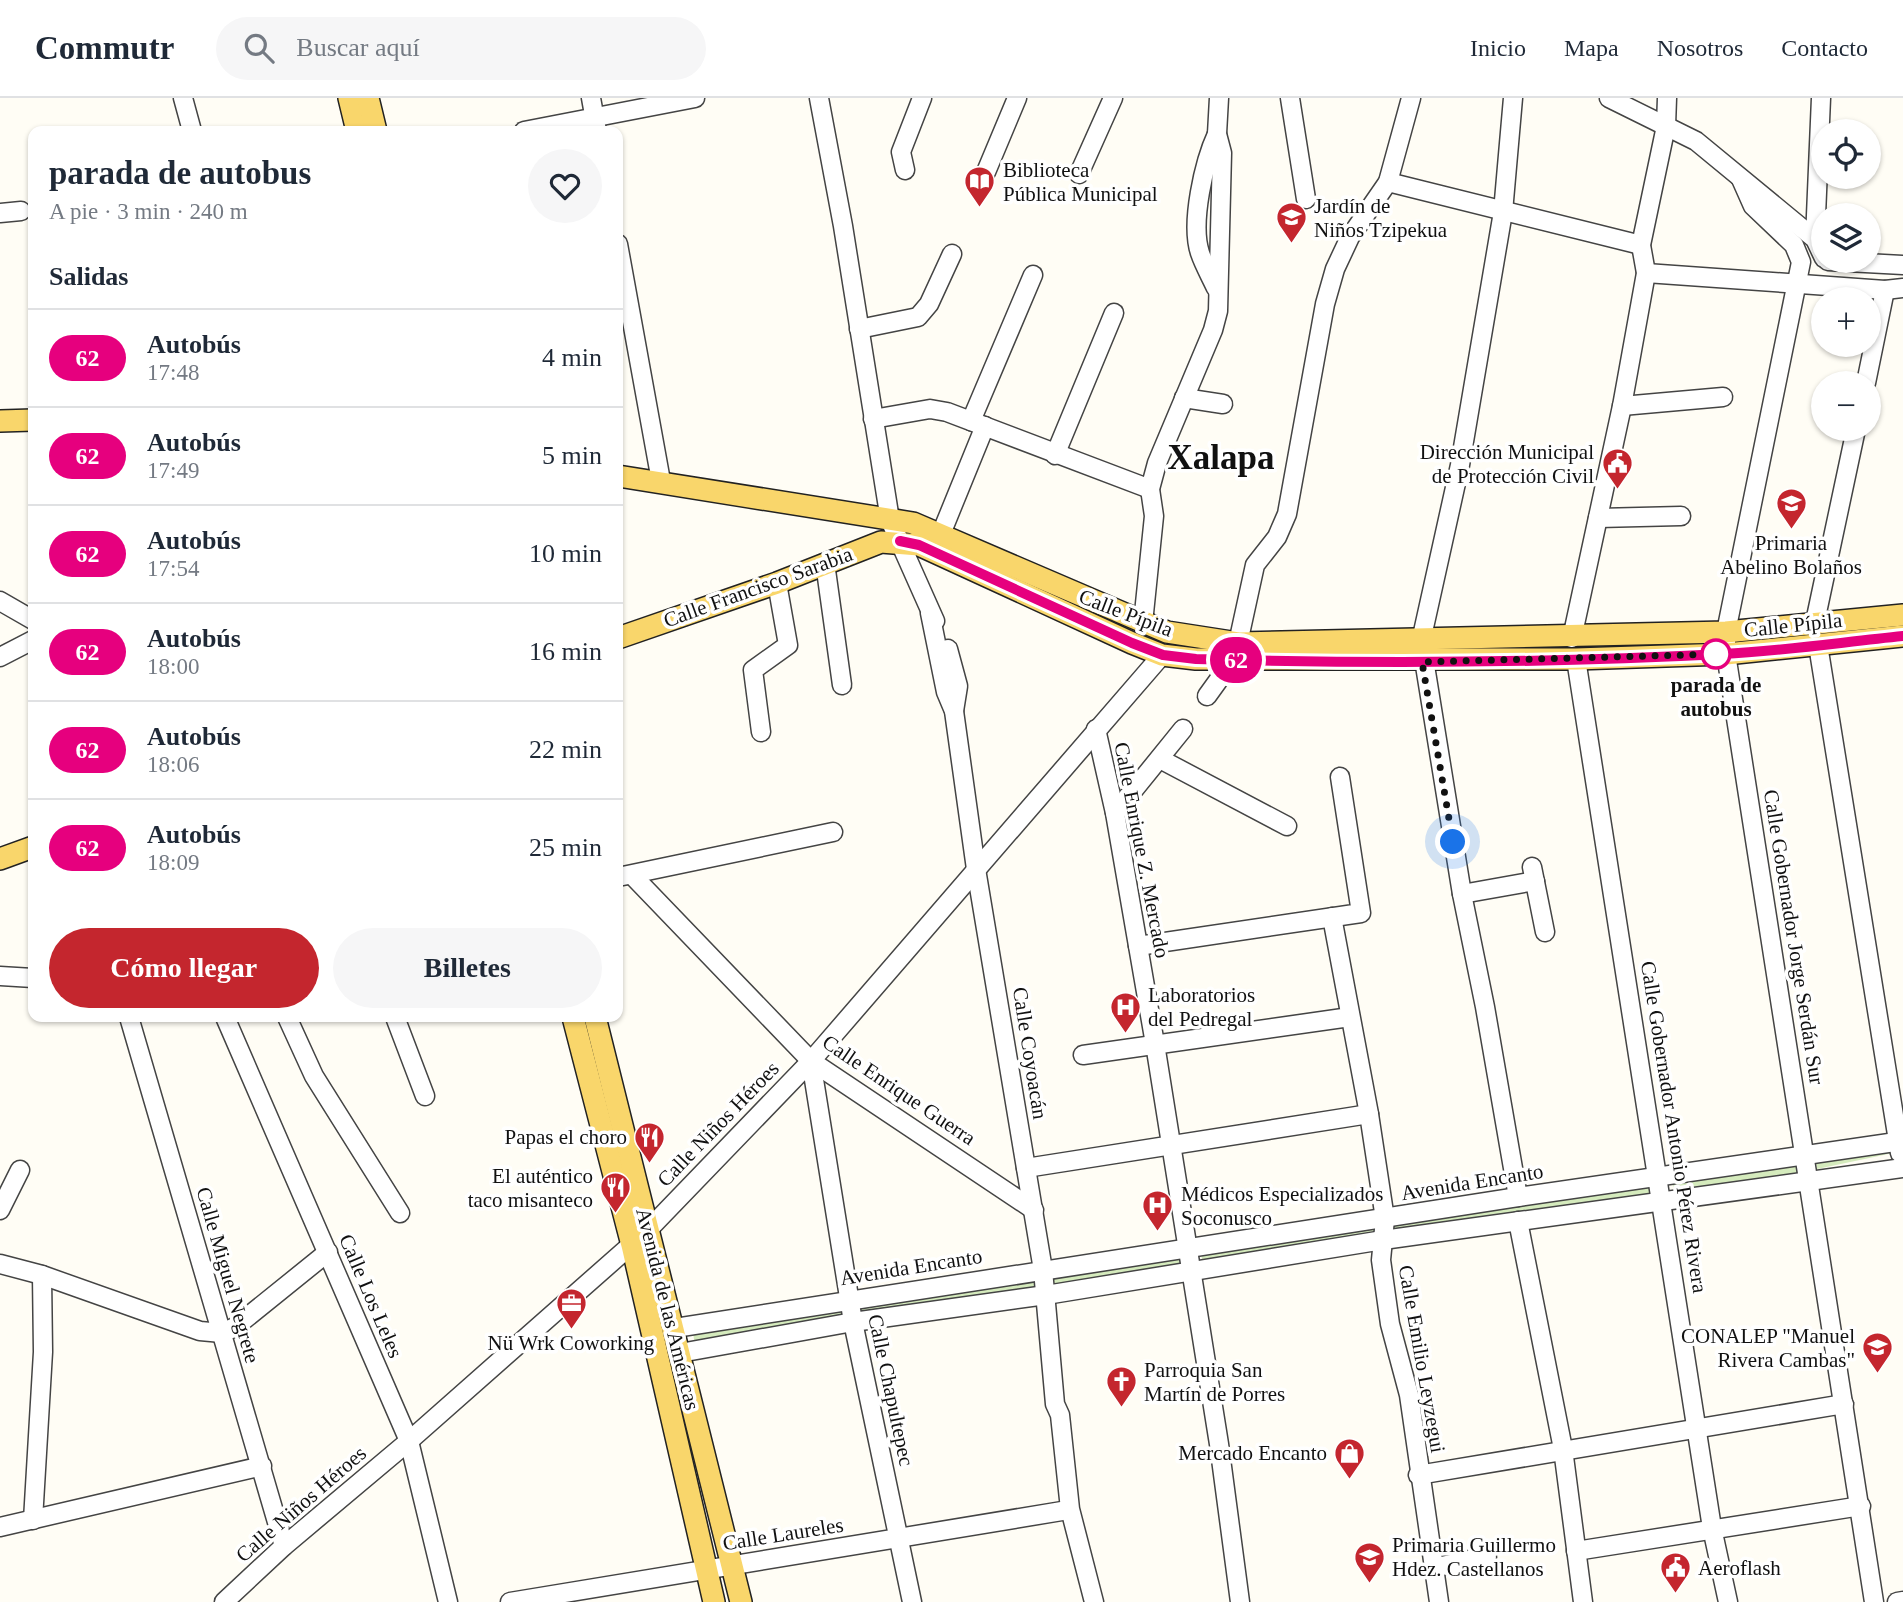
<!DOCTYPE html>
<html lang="es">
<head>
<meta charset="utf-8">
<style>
	:root { --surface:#fff; --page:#f6f6f7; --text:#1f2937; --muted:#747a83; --line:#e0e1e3; --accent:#c4262e }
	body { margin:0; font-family:"Times New Roman",serif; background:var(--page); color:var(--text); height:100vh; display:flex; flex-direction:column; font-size:26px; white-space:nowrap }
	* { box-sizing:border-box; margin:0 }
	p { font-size:23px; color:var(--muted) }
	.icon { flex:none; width:38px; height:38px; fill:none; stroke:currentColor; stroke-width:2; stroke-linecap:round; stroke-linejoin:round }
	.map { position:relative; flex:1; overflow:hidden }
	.drawer { position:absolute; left:28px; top:28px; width:595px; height:896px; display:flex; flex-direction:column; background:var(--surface); border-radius:14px; box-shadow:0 2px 5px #0004 }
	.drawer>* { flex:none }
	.badge { padding:0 14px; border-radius:23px; font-size:24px; line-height:46px }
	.fabs { position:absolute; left:1811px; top:21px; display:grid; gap:14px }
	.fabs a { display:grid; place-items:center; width:70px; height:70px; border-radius:50%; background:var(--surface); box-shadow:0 2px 5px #0004; font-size:35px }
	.you { position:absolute; width:35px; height:35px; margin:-18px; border:5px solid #fff; border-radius:50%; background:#1a73e8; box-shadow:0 0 0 10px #1a73e833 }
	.map>.badge { position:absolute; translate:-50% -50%; box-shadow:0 0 0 4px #fff }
	h2 { padding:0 21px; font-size:26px; line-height:63px }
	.round { display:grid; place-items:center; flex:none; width:74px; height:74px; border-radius:37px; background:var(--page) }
	.headline { display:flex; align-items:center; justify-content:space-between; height:119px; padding:0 21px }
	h1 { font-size:33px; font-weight:800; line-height:52px }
	.cta { display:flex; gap:14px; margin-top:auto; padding:14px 21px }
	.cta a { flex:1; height:80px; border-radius:42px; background:var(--accent); color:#fff; font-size:28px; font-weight:800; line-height:80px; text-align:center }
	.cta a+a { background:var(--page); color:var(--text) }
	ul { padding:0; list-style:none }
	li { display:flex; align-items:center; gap:21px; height:98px; padding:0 21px; border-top:2px solid var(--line) }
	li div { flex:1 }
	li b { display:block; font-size:26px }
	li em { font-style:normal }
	li .badge { min-width:77px; font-weight:700; text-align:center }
	header { display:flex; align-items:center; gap:42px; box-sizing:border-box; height:98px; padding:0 35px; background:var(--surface); border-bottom:2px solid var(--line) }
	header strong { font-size:33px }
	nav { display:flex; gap:38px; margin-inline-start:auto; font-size:24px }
	.search { width:490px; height:63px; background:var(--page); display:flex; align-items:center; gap:18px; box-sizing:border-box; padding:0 24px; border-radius:38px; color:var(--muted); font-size:26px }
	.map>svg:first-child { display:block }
	.green { fill:#d5ebbd }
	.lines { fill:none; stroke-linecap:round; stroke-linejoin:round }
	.minor-casing { stroke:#444; stroke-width:21 }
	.major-casing { stroke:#222; stroke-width:24 }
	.minor { stroke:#fff; stroke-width:18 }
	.major { stroke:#f9d66b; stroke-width:21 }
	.line-casing { stroke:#fff; stroke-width:16 }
	.line { stroke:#e6007e; stroke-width:10 }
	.walk { stroke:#111; stroke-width:7; stroke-dasharray:0 12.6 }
	.stop-dot { fill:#fff; stroke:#e6007e; stroke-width:3.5 }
	.labels { text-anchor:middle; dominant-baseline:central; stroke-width:7; stroke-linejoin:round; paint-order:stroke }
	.poi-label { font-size:21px; fill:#111; stroke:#fff; text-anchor:start }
	.street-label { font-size:21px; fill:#111; stroke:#fff }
	.stop-label { font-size:21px; font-weight:bold; fill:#111; stroke:#fff }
	.town-label { font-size:35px; font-weight:bold; fill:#111; stroke:#fff }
</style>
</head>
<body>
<header>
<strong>Commutr</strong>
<div class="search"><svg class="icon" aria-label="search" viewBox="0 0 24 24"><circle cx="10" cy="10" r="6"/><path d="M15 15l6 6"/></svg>Buscar aquí</div>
<nav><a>Inicio</a><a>Mapa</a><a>Nosotros</a><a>Contacto</a></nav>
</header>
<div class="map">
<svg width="1903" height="1504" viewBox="0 0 1903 1504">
	<rect width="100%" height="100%" fill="#fffdf5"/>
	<g class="green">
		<path d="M 1713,541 L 1713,550 L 1449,559 L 1449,550 Z"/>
		<path d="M 1890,1040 L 1893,1055 L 1817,1071 L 1814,1054 Z"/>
		<path d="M 1797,1055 L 1800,1075 L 1674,1094 L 1671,1077 Z"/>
		<path d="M 1656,1079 L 1659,1096 L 1394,1131 L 1391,1113 Z"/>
		<path d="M 1372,1117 L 1374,1133 L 1203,1168 L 1201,1155 Z"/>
		<path d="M 1187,1157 L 1189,1170 L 1052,1190 L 1050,1177 Z"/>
		<path d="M 1034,1180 L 1035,1190 L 863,1220 L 861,1207 Z"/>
		<path d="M 843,1209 L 845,1222 L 695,1247 L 693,1235 Z"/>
	</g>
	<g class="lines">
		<defs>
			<g id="minor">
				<path d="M 183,0 L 192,33"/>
				<path d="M 591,0 L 597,33"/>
				<path d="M 819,0 L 843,128 L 890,422 L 935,523"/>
				<path d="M 1290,0 L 1306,101"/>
				<path d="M 1513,0 L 1503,114 L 1460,367 L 1421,543 L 1462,796 L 1485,909 L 1518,1099"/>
				<path d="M 1609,0 L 1696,43 L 1815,141 L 1824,160"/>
				<path d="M 524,33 L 695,0"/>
				<path d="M 905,72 L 901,54 L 922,0"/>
				<path d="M 986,74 L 1017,0"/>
				<path d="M 1079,76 L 1113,0"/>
				<path d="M 1741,81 L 1753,108 L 1794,147 L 1801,164 L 1726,534 L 1726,556 L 1874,1504"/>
				<path d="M 1388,84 L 1641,147"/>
				<path d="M 0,115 L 21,113"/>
				<path d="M 1815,141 L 1821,0"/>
				<path d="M 618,146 L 661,383"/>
				<path d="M 1828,163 L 1903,167"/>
				<path d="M 1646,175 L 1885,192 L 1903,190"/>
				<path d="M 1216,190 C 1211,179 1204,167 1200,155 C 1190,125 1204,64 1217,36"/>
				<path d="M 859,231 L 918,219 L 929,206 L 952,156"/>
				<path d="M 1866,285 L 1885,192"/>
				<path d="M 1184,300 L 1223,306"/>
				<path d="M 1622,308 L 1723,299"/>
				<path d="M 873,321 L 930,311 L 947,314 L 1150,391"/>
				<path d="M 971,323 L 1033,177"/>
				<path d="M 1055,357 L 1114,215"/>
				<path d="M 1598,420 L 1681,418"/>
				<path d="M 941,436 L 985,328"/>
				<path d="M 825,465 L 842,587"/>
				<path d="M 0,503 L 33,522"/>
				<path d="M 930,515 L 946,594 L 954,613 L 976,771 L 1043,1172 L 1055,1306 L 1060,1317 L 1070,1411 L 1094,1504"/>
				<path d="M 1815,524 L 1856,331"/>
				<path d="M 1143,525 L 1154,418 L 1150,391 L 1157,365 L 1213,232 L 1218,213 L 1222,55 L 1217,36 L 1219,0"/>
				<path d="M 1572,540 L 1622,308 L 1646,175 L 1641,147 L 1666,28 L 1667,0"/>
				<path d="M 1238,545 L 1255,467 L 1277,439 L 1287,416 L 1325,206 L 1335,171 L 1350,139 L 1388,84 L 1411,0"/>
				<path d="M 1818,547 L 1900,1055"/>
				<path d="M 948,551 L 958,588 L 954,613"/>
				<path d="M 0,559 L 33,542"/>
				<path d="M 1576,561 L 1712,1430 L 1728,1504"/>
				<path d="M 1207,598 L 1233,562"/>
				<path d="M 1096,631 L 1115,715 L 1155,946 L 1219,1346 L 1240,1504"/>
				<path d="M 761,634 L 753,572 L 788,547 L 777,485"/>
				<path d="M 1160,661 L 1287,728"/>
				<path d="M 1115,715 L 1183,631"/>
				<path d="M 1532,769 L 1545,834"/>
				<path d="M 632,777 L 811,963 L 1034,1112"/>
				<path d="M 618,779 L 833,734"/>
				<path d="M 1462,796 L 1535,783"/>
				<path d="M 1332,819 L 1369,1016 L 1385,1121 L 1381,1162 L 1390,1226 L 1409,1297 L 1439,1504"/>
				<path d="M 1138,848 L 1361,815 L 1340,679"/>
				<path d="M 0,878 L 33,880"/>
				<path d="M 129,919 L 284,1448"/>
				<path d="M 225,919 L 409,1343 L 448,1504"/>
				<path d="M 287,919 L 314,978 L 400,1115"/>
				<path d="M 395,919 L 425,998"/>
				<path d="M 1083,957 L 1350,919"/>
				<path d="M 811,963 L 853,1224 L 912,1504"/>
				<path d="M 1026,1070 L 1369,1016"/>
				<path d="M 0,1112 L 20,1072"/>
				<path d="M 1518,1123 L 1563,1351 L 1583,1504"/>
				<path d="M 0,1166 L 42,1177 L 200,1233 L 222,1235 L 235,1229 L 328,1154"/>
				<path d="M 675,1230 L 1518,1099 L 1903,1043"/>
				<path d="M 680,1255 L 853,1224 L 1046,1197 L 1383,1142 L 1903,1070"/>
				<path d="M 1418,1377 L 1844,1306"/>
				<path d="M 33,1422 L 43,1254 L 42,1177"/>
				<path d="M 0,1429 L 262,1368"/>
				<path d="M 1576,1453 L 1861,1408"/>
				<path d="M 1433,1470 L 1487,1458"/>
				<path d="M 224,1504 L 284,1448 L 409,1343 L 648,1132 L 811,963 L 1162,557"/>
				<path d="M 510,1504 L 1062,1413"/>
				<path d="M 1897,1504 L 1903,1503"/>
			</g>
			<g id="major">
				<path d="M 349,0 L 357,33"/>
				<path d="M 368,0 L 376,33"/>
				<path d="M 0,323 L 33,322"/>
				<path d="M 618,378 L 913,425 L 1167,534 L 1238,545 L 1726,534 L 1903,517"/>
				<path d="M 618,540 L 777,485 L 881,444 L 919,447 L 1132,545 L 1162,557 L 1196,561 L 1576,561 L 1726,556 L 1903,538"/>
				<path d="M 0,761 L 33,749"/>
				<path d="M 573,919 L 632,1147 L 714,1504"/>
				<path d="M 595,919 L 741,1504"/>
			</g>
		</defs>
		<use href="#minor" class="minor-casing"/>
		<use href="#major" class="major-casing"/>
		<use href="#minor" class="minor"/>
		<use href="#major" class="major"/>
	</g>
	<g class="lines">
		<defs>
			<path id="line" d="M 900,443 L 919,447 L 1132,545 L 1163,557 L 1196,561 C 1371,566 1548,565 1723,556 C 1783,553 1843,544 1903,538"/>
		</defs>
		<use href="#line" class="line-casing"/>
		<use href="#line" class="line"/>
		<path class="walk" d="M 1453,744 L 1422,564 L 1726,556 L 1716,556"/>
	</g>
	<defs>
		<symbol id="library-pin" viewBox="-11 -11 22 30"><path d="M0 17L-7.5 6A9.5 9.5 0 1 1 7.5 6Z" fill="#c4262e" stroke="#fff"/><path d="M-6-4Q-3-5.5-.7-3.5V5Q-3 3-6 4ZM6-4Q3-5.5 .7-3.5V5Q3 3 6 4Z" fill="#fff"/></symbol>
		<symbol id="school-pin" viewBox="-11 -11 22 30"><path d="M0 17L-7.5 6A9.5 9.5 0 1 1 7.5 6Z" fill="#c4262e" stroke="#fff"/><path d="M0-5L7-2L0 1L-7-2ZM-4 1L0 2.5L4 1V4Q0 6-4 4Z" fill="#fff"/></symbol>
		<symbol id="civic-pin" viewBox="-11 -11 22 30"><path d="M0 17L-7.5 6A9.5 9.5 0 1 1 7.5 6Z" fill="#c4262e" stroke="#fff"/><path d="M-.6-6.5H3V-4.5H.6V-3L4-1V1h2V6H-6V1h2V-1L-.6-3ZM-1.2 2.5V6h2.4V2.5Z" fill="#fff"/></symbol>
		<symbol id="hospital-pin" viewBox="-11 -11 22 30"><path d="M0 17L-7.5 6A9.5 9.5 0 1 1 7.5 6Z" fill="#c4262e" stroke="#fff"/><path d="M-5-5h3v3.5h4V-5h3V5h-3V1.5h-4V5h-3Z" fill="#fff"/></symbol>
		<symbol id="restaurant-pin" viewBox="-11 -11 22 30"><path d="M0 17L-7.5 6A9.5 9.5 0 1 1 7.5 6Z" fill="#c4262e" stroke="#fff"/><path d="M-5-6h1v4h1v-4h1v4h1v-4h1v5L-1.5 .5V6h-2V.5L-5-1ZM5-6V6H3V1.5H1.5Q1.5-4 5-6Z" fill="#fff"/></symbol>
		<symbol id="office-pin" viewBox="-11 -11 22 30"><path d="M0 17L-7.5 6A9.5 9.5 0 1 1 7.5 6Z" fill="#c4262e" stroke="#fff"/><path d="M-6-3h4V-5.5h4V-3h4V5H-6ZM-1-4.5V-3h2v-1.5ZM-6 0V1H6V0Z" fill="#fff"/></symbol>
		<symbol id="church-pin" viewBox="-11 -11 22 30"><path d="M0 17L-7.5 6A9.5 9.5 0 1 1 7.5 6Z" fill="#c4262e" stroke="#fff"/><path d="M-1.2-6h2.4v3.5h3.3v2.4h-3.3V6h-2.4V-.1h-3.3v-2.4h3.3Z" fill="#fff"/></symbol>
		<symbol id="shop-pin" viewBox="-11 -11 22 30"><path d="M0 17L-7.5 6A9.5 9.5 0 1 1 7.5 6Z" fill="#c4262e" stroke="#fff"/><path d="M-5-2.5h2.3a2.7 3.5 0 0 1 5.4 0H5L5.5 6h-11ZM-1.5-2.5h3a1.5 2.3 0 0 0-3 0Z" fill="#fff"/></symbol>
	</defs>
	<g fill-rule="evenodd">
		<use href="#library-pin" x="962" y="66" width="35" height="47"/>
		<use href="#school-pin" x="1274" y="102" width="35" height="47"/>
		<use href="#civic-pin" x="1600" y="348" width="35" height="47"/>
		<use href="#school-pin" x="1774" y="388" width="35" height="47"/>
		<use href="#hospital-pin" x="1108" y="892" width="35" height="47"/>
		<use href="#restaurant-pin" x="632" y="1022" width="35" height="47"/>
		<use href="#restaurant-pin" x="598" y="1072" width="35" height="47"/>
		<use href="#hospital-pin" x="1140" y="1090" width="35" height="47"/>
		<use href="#office-pin" x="554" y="1188" width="35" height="47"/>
		<use href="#school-pin" x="1860" y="1232" width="35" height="47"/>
		<use href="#church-pin" x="1104" y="1266" width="35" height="47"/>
		<use href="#shop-pin" x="1332" y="1338" width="35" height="47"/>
		<use href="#school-pin" x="1352" y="1442" width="35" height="47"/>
		<use href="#civic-pin" x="1658" y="1452" width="35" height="47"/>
	</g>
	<circle class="stop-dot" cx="1716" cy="556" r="14"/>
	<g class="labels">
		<g class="poi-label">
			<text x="1003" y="72">Biblioteca<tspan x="1003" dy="24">Pública Municipal</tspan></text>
			<text x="1314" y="108">Jardín de<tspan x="1314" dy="24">Niños Tzipekua</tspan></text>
			<text x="1594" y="354" text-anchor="end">Dirección Municipal<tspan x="1594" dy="24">de Protección Civil</tspan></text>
			<text x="1791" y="445" text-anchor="middle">Primaria<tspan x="1791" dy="24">Abelino Bolaños</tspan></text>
			<text x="1148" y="897">Laboratorios<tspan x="1148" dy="24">del Pedregal</tspan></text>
			<text x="627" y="1039" text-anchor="end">Papas el choro</text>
			<text x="593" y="1078" text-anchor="end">El auténtico<tspan x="593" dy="24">taco misanteco</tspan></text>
			<text x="1181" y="1096">Médicos Especializados<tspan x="1181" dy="24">Soconusco</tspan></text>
			<text x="1855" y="1238" text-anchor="end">CONALEP "Manuel<tspan x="1855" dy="24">Rivera Cambas"</tspan></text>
			<text x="571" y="1245" text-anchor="middle">Nü Wrk Coworking</text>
			<text x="1144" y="1272">Parroquia San<tspan x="1144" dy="24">Martín de Porres</tspan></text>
			<text x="1327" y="1355" text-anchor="end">Mercado Encanto</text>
			<text x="1392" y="1447">Primaria Guillermo<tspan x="1392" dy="24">Hdez. Castellanos</tspan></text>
			<text x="1698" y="1470">Aeroflash</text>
		</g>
		<g class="street-label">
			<text transform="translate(758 489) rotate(-20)">Calle Francisco Sarabia</text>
			<text transform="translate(1126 515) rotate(21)">Calle Pípila</text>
			<text transform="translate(1793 527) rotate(-6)">Calle Pípila</text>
			<text transform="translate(1142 752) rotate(79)">Calle Enrique Z. Mercado</text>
			<text transform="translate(1794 839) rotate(81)">Calle Gobernador Jorge Serdán Sur</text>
			<text transform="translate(1030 955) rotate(81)">Calle Coyoacán</text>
			<text transform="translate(899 992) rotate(34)">Calle Enrique Guerra</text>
			<text transform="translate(718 1026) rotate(-46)">Calle Niños Héroes</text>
			<text transform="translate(1674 1029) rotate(81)">Calle Gobernador Antonio Pérez Rivera</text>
			<text transform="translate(1472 1084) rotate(-9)">Avenida Encanto</text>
			<text transform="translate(911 1169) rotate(-9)">Avenida Encanto</text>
			<text transform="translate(228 1177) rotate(74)">Calle Miguel Negrete</text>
			<text transform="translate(371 1198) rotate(67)">Calle Los Leles</text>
			<text transform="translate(668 1211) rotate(76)">Avenida de las Américas</text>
			<text transform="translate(1422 1261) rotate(80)">Calle Emilio Leyzegui</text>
			<text transform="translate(891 1292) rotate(78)">Calle Chapultepec</text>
			<text transform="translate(301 1406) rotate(-41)">Calle Niños Héroes</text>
			<text transform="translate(783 1436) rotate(-9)">Calle Laureles</text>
		</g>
		<g class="stop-label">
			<text x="1716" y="587">parada de<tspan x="1716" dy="24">autobus</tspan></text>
		</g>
		<g class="town-label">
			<text x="1221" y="359">Xalapa</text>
		</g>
	</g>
</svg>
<div class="fabs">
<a><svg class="icon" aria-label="locate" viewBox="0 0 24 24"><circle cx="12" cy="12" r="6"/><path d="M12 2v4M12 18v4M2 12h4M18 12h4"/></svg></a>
<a><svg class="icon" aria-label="layers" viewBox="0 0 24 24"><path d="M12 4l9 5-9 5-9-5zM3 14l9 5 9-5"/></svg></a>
<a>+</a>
<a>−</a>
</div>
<div class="you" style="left:1453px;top:744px"></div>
<b class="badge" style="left:1236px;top:562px;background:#e6007e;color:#fff">62</b>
<section class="drawer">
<div class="headline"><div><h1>parada de autobus</h1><p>A pie · 3 min · 240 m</p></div><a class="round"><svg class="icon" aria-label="heart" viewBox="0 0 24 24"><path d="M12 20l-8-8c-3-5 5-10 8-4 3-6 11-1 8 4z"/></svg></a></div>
<h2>Salidas</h2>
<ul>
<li><span class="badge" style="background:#e6007e;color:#fff">62</span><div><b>Autobús</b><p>17:48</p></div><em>4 min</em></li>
<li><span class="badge" style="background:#e6007e;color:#fff">62</span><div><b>Autobús</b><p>17:49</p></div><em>5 min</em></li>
<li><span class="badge" style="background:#e6007e;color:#fff">62</span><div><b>Autobús</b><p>17:54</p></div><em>10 min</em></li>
<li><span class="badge" style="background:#e6007e;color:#fff">62</span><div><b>Autobús</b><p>18:00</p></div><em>16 min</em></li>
<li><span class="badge" style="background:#e6007e;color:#fff">62</span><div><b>Autobús</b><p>18:06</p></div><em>22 min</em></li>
<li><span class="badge" style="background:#e6007e;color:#fff">62</span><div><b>Autobús</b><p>18:09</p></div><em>25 min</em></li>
</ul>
<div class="cta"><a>Cómo llegar</a><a>Billetes</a></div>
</section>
</div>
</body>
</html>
